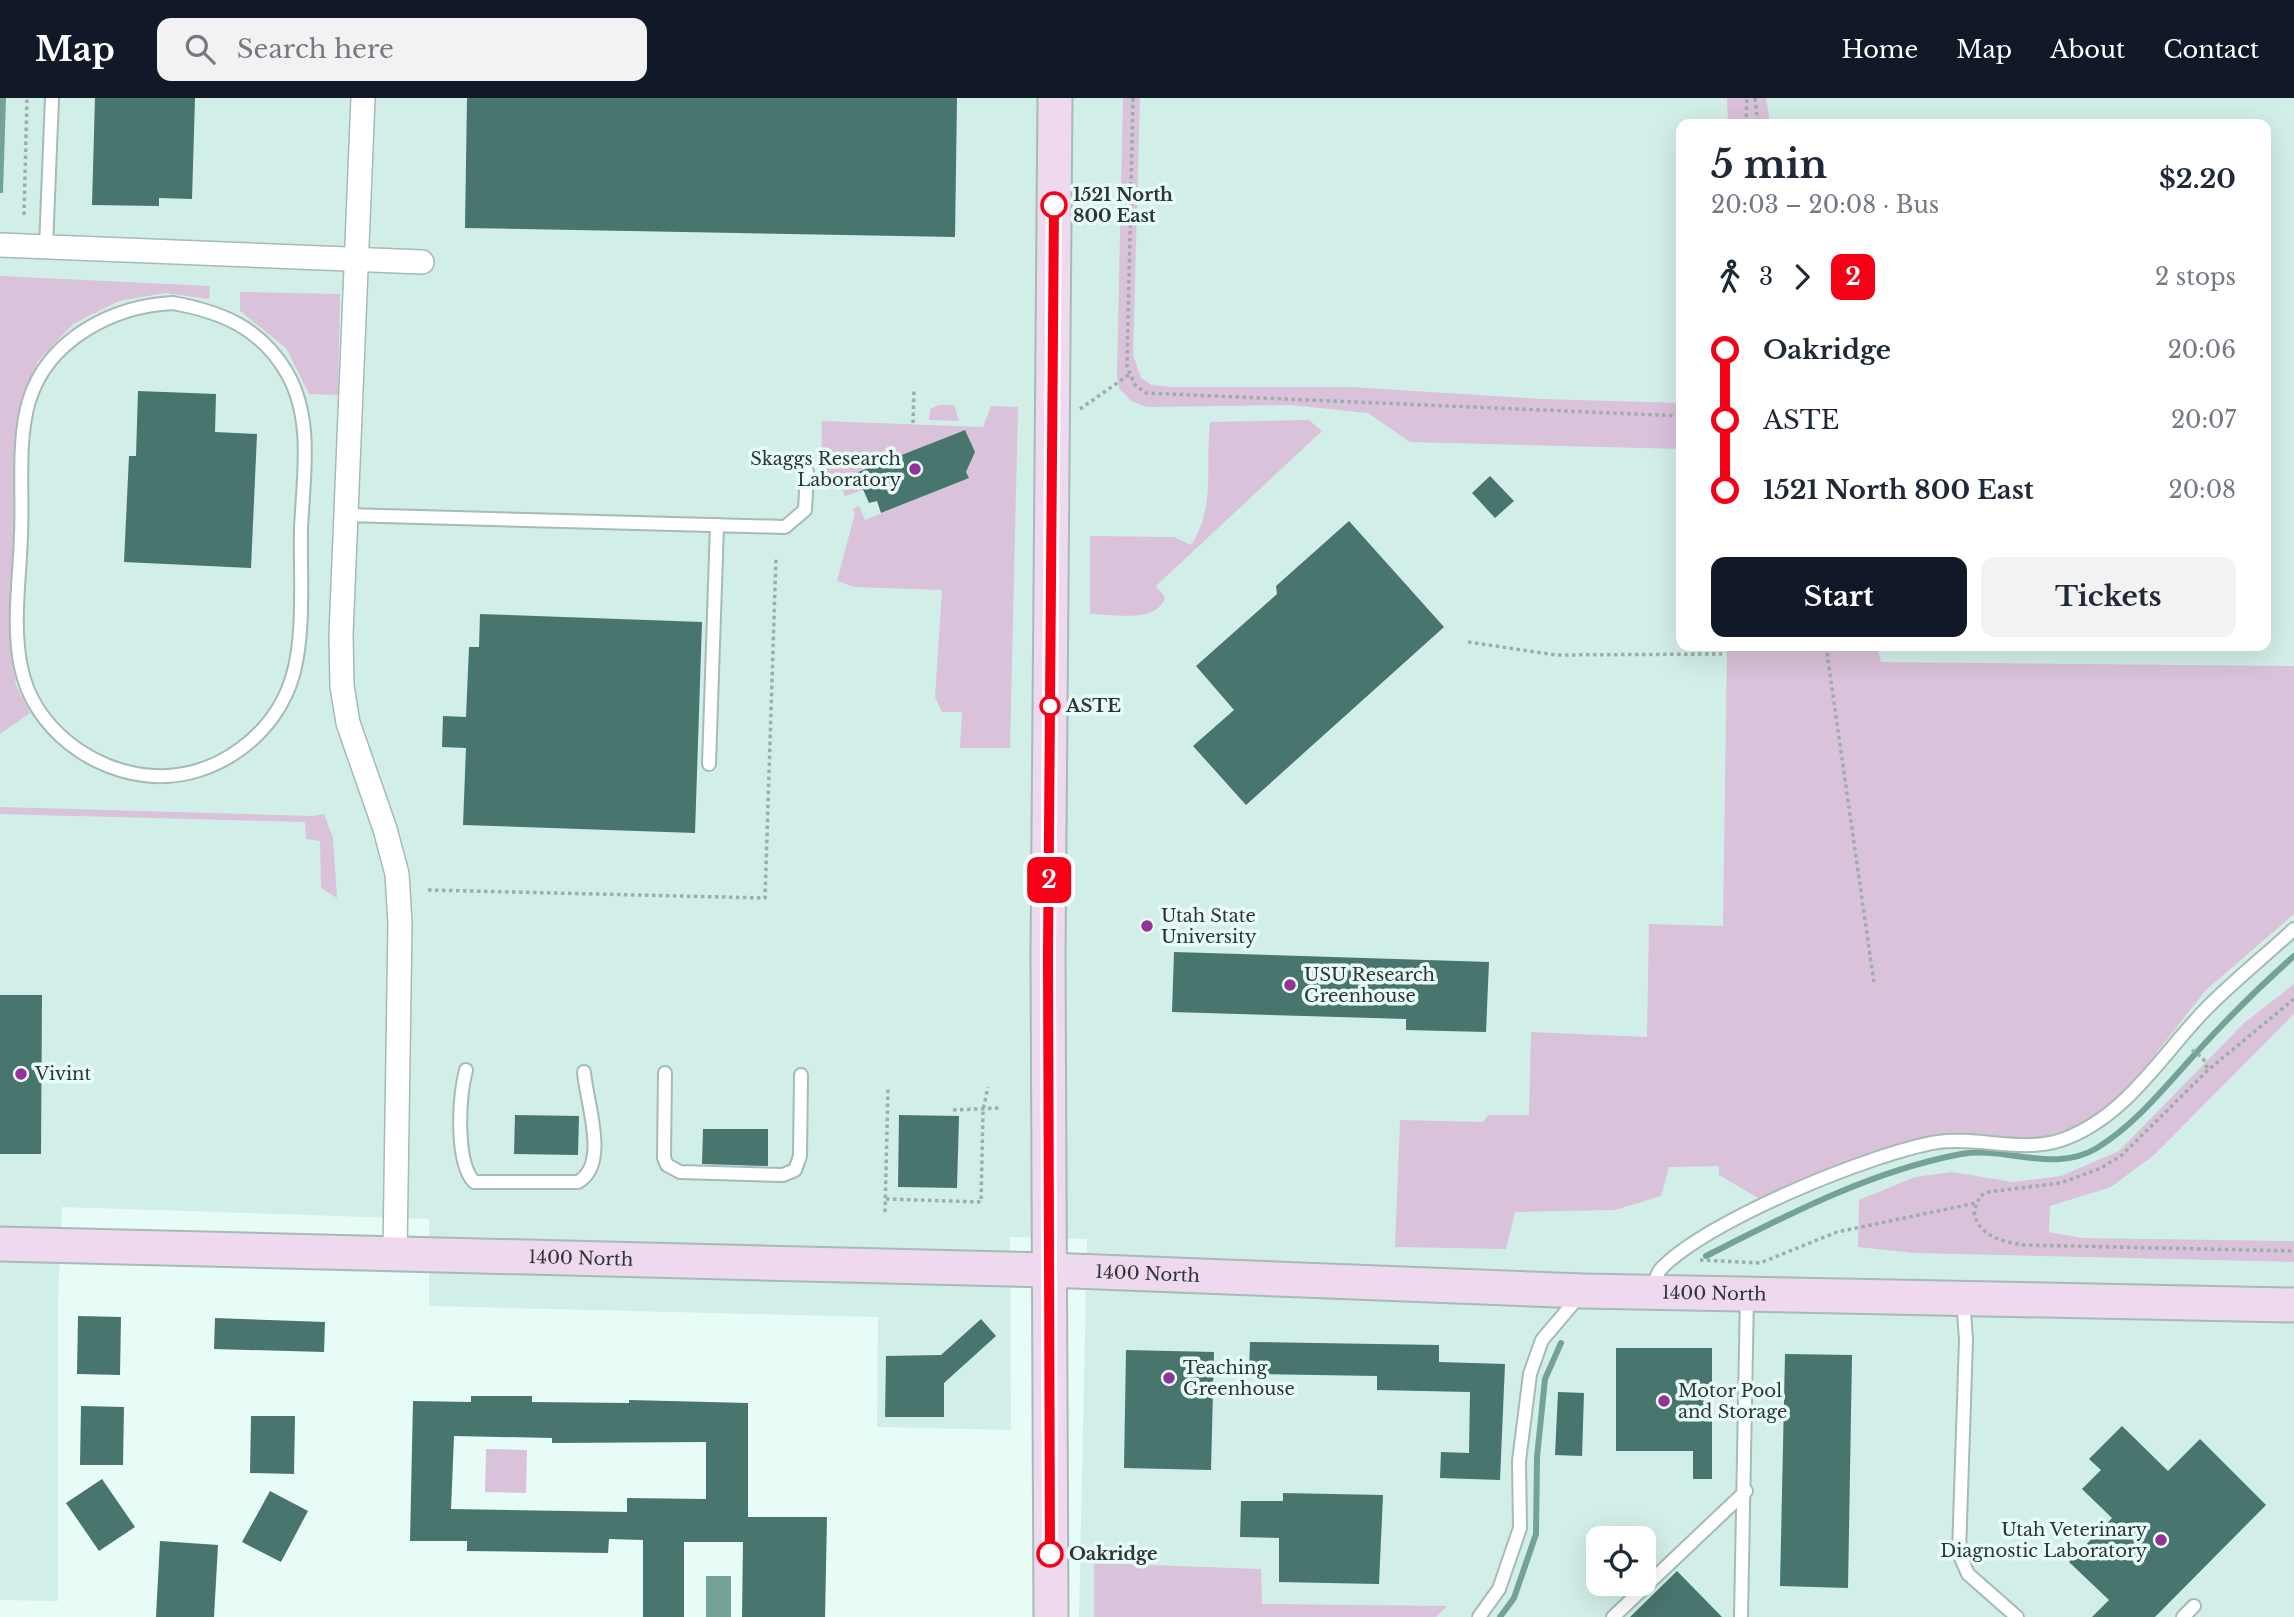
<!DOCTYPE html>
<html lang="en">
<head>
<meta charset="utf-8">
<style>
	:root { --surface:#fff; --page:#f2f2f3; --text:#1f2937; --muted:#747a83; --accent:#111827 }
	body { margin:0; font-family:"Libre Baskerville",serif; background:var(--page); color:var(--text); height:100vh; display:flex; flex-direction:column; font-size:26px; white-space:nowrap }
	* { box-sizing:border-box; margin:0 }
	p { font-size:23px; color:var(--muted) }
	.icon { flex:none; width:38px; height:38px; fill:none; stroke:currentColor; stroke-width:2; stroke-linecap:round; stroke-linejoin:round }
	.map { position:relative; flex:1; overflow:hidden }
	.drawer { position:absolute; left:1676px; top:21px; width:595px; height:532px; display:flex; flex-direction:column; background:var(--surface); border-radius:14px; box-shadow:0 7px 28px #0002 }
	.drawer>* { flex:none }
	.badge { padding:0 14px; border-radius:10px; font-size:24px; line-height:46px }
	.buttons { position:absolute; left:1586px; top:1428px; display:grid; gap:14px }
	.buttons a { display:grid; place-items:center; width:70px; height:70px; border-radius:14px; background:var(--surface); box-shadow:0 7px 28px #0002; font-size:35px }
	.map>.badge { position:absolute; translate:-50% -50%; box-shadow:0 0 0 4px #fff }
	.legs { display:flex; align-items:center; gap:10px; height:77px; padding:0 35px; font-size:23px }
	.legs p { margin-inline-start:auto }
	.headline { display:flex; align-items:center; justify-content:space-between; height:119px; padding:0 35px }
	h1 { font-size:38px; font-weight:700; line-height:52px }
	.action { display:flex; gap:14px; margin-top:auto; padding:14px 35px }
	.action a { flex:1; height:80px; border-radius:14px; background:var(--accent); color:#fff; font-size:28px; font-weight:700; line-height:80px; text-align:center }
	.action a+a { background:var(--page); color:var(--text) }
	ul { padding:0 35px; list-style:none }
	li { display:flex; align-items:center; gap:24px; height:70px; font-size:26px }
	li i { display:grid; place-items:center; width:10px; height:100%; margin:0 9px; background:currentColor }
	li i::after { content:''; width:18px; height:18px; margin:-9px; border:5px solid; border-radius:50%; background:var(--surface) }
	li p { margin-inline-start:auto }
	li:first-child i { background:linear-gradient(#0000 50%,currentColor 0) }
	li:last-child i { background:linear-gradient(currentColor 50%,#0000 0) }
	header { display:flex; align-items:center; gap:42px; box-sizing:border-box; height:98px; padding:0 35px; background:var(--accent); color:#fff }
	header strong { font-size:33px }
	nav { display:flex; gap:38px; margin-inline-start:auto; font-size:24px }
	.search { width:490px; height:63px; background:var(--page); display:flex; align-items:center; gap:18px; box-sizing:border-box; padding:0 24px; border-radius:14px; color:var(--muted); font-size:26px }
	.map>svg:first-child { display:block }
	.built { fill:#d2eee8; fill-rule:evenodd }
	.green { fill:#dac2da }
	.water { fill:#74a299 }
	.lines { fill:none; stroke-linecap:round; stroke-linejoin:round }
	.stream { stroke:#74a299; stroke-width:6 }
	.building { fill:#48756d; fill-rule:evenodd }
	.service-casing { stroke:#a6bab6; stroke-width:16 }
	.minor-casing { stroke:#a6bab6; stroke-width:26 }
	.secondary-casing { stroke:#a6bab6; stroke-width:37 }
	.path { stroke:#9eadab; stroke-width:3.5; stroke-dasharray:3.5 3.5; stroke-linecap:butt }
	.service { stroke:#fff; stroke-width:12 }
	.minor { stroke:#fff; stroke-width:23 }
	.secondary { stroke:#eed9ef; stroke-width:33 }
	.line-1-casing { stroke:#fff; stroke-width:16 }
	.line-1 { stroke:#f60017; stroke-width:10 }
	.stop-1-dot { fill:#fff; stroke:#f60017; stroke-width:3.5 }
	.poi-dot { fill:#933299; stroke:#e7fbf7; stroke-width:2.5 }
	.labels { text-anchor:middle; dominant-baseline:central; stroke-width:7; stroke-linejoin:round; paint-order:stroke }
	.stop-label { font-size:18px; font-weight:bold; fill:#2e3534; stroke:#e7fbf7; text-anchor:start }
	.poi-label { font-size:18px; fill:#2e3534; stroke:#e7fbf7; text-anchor:start }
	.street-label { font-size:18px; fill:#2e3534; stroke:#e7fbf7 }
</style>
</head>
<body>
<header>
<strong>Map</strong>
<div class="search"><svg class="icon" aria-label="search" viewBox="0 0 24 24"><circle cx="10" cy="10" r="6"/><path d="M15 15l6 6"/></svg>Search here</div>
<nav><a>Home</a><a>Map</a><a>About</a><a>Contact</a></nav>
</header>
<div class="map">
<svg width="2294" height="1519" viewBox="0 0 2294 1519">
	<rect width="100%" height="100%" fill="#e7fbf7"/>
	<path class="built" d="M 0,0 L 2294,0 L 2294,1519 L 1079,1519 L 1087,1141 L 1010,1139 L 1011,1332 L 877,1329 L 878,1219 L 429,1208 L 429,1121 L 62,1109 L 58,1201 L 58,1503 L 0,1502 ZM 1682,26 L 2266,26 L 2266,548 L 1682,548 ZM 1598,1440 L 1643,1440 L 1643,1486 L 1598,1486 Z"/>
	<g class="green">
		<path d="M 1123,0 L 1140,0 L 1133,257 L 1141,280 L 1152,287 L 1172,289 L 1351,289 L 1542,301 L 1682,305 L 1682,351 L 1410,344 L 1368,315 L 1290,307 L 1147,309 L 1131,303 L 1119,290 L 1117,277 Z"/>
		<path d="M 1727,0 L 1766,0 L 1770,26 L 1728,26 Z"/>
		<path d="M 0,178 L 210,188 L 209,201 L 165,195 L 119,203 L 73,226 L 38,263 L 19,316 L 11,553 L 16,587 L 30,615 L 0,636 Z"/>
		<path d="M 240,194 L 340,196 L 338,297 L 309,296 L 286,250 L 240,213 Z"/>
		<path d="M 939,307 L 954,307 L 959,323 L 929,322 L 930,311 Z"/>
		<path d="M 991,308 L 1018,309 L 1010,650 L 960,650 L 962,614 L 942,614 L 935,599 L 942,492 L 854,489 L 837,483 L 855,415 L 853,411 L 859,408 L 865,422 L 968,380 L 964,368 L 970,365 L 975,354 L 964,332 L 857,375 L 863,392 L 845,398 L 839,382 L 821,377 L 822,323 L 983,329 Z"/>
		<path d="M 1309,322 L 1322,333 L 1156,488 L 1165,499 C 1158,526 1112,516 1090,516 L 1090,438 L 1174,439 L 1191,447 C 1216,410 1205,367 1210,324 Z"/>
		<path d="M 1727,548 L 1877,548 L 1881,564 L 2294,568 L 2294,816 L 2206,892 L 2131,987 L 2105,1011 L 2072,1030 L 2037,1041 L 1983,1037 L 1940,1040 L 1758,1100 L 1719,1077 L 1719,1068 L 1669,1069 L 1661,1098 L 1615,1112 L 1515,1114 L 1506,1151 L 1395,1149 L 1400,1022 L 1483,1024 L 1488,1017 L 1529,1017 L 1531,934 L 1647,939 L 1649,826 L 1723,828 Z"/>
		<path d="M 0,709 L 313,718 L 324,716 L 333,740 L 337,800 L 321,790 L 320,743 L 306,741 L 305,724 L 0,716 Z"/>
		<path d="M 2294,886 L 2294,916 L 2154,1057 L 2111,1089 L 2050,1108 L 2049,1134 L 2081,1140 L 2294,1143 L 2294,1164 L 1915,1155 L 1858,1149 L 1859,1102 L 1915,1079 L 1952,1074 L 2013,1084 L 2061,1078 L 2119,1053 L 2244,925 Z"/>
		<path d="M 486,1351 L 527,1352 L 526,1395 L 485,1394 Z"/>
		<path d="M 1094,1465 L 1261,1471 L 1262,1506 L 1447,1508 L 1436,1519 L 1094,1519 Z"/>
	</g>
	<g class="water">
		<path d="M 0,0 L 6,0 L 3,95 L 0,95 Z"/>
		<rect x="706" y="1478" width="25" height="41"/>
	</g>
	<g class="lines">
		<g class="stream">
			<path d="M 1706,1158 C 1787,1117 1871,1073 1961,1056 C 2006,1048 2054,1076 2097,1050 C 2136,1026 2165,989 2196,955 C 2227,921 2259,889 2294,858"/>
			<path d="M 1500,1519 L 1514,1500 L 1536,1436 L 1537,1359 L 1545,1281 L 1561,1245"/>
		</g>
	</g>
	<g class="building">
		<path d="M 95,0 L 195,0 L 192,101 L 159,100 L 159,108 L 92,107 Z"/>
		<path d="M 467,0 L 957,0 L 955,139 L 465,130 Z"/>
		<path d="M 138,293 L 216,296 L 215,334 L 257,336 L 251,470 L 124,464 L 129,358 L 136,358 Z"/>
		<path d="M 965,332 L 975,354 L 966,374 L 969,380 L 881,415 L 877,403 L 869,405 L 856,375 Z"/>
		<path d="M 1490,378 L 1514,403 L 1495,420 L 1472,395 Z"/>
		<path d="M 1349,423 L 1444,529 L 1246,707 L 1193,648 L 1234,612 L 1196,568 L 1277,496 L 1276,488 Z"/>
		<path d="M 480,516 L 702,524 L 695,735 L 463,727 L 466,650 L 442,649 L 443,618 L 466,619 L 469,549 L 479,549 Z"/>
		<path d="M 1174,854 L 1489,864 L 1486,934 L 1406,932 L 1406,921 L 1172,914 Z"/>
		<path d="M 0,897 L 42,897 L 41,1056 L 0,1056 Z"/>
		<path d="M 515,1017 L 579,1018 L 578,1057 L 514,1056 Z"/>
		<path d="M 899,1017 L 959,1018 L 957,1090 L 898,1089 Z"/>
		<path d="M 703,1031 L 768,1031 L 768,1068 L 702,1066 Z"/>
		<path d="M 78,1218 L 121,1219 L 120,1277 L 77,1276 Z"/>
		<path d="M 215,1220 L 325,1224 L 324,1254 L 214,1251 Z"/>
		<path d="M 981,1221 L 996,1238 L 944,1285 L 944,1319 L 885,1319 L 886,1258 L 941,1257 Z"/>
		<path d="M 1250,1244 L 1439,1247 L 1439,1264 L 1505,1266 L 1500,1382 L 1440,1380 L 1441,1354 L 1469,1355 L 1470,1294 L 1377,1292 L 1377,1278 L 1249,1276 Z"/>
		<path d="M 1616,1250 L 1712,1250 L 1712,1381 L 1693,1381 L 1693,1353 L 1616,1353 Z"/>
		<path d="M 1126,1252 L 1214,1254 L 1211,1372 L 1124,1370 Z"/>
		<path d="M 1785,1256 L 1852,1257 L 1848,1490 L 1780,1488 Z"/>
		<path d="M 1558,1294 L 1584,1295 L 1582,1358 L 1555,1357 Z"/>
		<path d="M 471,1298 L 532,1298 L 532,1304 L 629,1305 L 629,1302 L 748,1305 L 748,1419 L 827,1419 L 825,1519 L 742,1519 L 743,1444 L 684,1444 L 684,1519 L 643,1519 L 643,1442 L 609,1441 L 608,1455 L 467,1453 L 467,1443 L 410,1443 L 413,1303 L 471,1304 ZM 454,1338 L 552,1340 L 552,1345 L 706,1344 L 706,1401 L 627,1400 L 627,1414 L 451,1411 Z"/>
		<path d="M 81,1308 L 124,1309 L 123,1367 L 80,1367 Z"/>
		<path d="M 251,1318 L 295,1318 L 294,1376 L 250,1375 Z"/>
		<path d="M 2122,1328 L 2168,1373 L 2200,1341 L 2266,1407 L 2155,1519 L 2092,1519 L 2109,1502 L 2069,1464 L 2112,1420 L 2082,1391 L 2101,1372 L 2089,1361 Z"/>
		<path d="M 102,1381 L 135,1429 L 99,1453 L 66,1405 Z"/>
		<path d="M 270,1393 L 308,1413 L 281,1464 L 242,1444 Z"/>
		<path d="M 1283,1395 L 1383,1397 L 1379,1486 L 1279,1484 L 1279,1440 L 1240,1439 L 1241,1403 L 1283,1403 Z"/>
		<path d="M 160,1443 L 218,1447 L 214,1519 L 156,1519 Z"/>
		<path d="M 1677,1473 L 1722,1519 L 1630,1519 Z"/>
	</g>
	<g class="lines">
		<defs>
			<g id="service">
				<path d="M 46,149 L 52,0"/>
				<path d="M 173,205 C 222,214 261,230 287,275 C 314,322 303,380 301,431 C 300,476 305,535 293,577 C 276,637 216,681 154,678 C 93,675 33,630 21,569 C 12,527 20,479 21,436 C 23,394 17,343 29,303 C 48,241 113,208 173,205 Z"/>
				<path d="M 346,417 L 785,429 L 805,412 L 807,374"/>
				<path d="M 709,666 L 717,427"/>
				<path d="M 466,972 C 459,999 455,1063 474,1084 L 578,1084 C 610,1066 586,1004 584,974"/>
				<path d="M 665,975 L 664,1060 L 667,1067 L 680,1074 L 783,1077 L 795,1072 L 800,1058 L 801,977"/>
				<path d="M 1653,1192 C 1655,1185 1656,1177 1660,1172 C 1703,1124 1874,1054 1938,1044 C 1979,1038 2024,1056 2064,1041 C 2125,1019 2161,958 2204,913 C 2232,884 2264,859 2294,831"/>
				<path d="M 1963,1200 L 1966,1242 L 1959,1455 L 1968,1476 L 2017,1519"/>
				<path d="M 1479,1519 L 1499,1491 L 1520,1430 L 1519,1363 L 1530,1276 L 1542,1242 L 1581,1196"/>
				<path d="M 1613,1519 L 1746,1393"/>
				<path d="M 1741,1519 L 1747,1197"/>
				<path d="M 2183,1519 L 2194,1508"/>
			</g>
			<g id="minor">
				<path d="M 363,0 L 341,537 L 342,588 L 348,625 L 385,731 L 397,776 L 400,825 L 395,1154"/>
				<path d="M 0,147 L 422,164"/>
			</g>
			<g id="secondary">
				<path id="s1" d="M 0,1146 L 1048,1172 L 1584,1193 L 2294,1207"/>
				<path d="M 1051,1519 L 1048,857 L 1055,0"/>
			</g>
		</defs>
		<use href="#service" class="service-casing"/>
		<use href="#minor" class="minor-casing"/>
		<use href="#secondary" class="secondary-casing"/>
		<g class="path">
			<path d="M 1133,0 L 1127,269 L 1135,287 L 1146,295 L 1682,318"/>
			<path d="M 1755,0 L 1758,26"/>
			<path d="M 1746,26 L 1747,0"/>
			<path d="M 24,117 L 27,0"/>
			<path d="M 1080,311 L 1130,276"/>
			<path d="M 913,325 L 914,291"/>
			<path d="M 1468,544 L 1556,557 L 1722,556"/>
			<path d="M 1826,548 L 1874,885"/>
			<path d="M 428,792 L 765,800 L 776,459"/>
			<path d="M 2294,901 L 2208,972 L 2122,1057 L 2101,1070 L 2061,1085 L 1988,1094 L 1980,1098 L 1974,1113 C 1977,1138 2003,1144 2024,1147 L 2294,1153"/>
			<path d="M 2192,952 L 2203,960 L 2208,972"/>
			<path d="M 953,1012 L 1000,1010"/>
			<path d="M 886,1101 L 981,1104 L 983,1012 L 988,989"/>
			<path d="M 885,1114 L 888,991"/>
			<path d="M 1700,1162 L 1760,1165 L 1837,1134 L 1976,1105"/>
		</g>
		<use href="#service" class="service"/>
		<use href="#minor" class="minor"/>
		<use href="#secondary" class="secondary"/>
	</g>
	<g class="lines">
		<defs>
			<path id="line-1" d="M 1050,1456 L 1048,857 L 1054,107"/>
		</defs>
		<use href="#line-1" class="line-1-casing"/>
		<use href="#line-1" class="line-1"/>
	</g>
	<g class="stop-1-dot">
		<circle cx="1054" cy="107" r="12"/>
		<circle cx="1050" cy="608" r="9"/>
		<circle cx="1050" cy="1456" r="12"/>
	</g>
	<g class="poi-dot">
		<circle cx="915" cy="371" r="7"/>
		<circle cx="1147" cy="828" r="7"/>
		<circle cx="1290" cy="887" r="7"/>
		<circle cx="21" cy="976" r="7"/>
		<circle cx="1169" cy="1280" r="7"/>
		<circle cx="1664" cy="1303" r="7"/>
		<circle cx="2161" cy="1442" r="7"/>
	</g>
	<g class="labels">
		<g class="stop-label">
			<text x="1073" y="97">1521 North<tspan x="1073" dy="21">800 East</tspan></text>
			<text x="1066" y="608">ASTE</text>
			<text x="1069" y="1456">Oakridge</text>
		</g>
		<g class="poi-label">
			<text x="901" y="361" text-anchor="end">Skaggs Research<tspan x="901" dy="21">Laboratory</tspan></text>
			<text x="1161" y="818">Utah State<tspan x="1161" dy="21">University</tspan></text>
			<text x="1304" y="877">USU Research<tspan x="1304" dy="21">Greenhouse</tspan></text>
			<text x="35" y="976">Vivint</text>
			<text x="1183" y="1270">Teaching<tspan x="1183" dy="21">Greenhouse</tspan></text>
			<text x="1678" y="1293">Motor Pool<tspan x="1678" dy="21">and Storage</tspan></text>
			<text x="2147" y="1432" text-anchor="end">Utah Veterinary<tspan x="2147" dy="21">Diagnostic Laboratory</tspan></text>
		</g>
		<g class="street-label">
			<text stroke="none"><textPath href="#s1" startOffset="581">1400 North</textPath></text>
			<text stroke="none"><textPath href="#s1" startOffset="1148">1400 North</textPath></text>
			<text stroke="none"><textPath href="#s1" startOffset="1715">1400 North</textPath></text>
		</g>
	</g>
</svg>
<div class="buttons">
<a><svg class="icon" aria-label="locate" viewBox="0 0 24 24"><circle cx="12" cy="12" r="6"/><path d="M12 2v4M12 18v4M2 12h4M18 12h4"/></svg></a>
</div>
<b class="badge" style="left:1049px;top:782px;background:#f60017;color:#fff">2</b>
<section class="drawer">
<div class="headline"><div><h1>5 min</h1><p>20:03 – 20:08 · Bus</p></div><b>$2.20</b></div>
<div class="legs"><svg class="icon" aria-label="walk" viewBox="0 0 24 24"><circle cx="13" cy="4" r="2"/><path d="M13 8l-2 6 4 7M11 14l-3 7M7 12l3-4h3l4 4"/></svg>3<svg class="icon" aria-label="forward" viewBox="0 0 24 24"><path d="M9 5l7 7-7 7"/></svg><b class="badge" style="background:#f60017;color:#fff">2</b><p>2 stops</p></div>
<ul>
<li><i style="color:#f60017"></i><b>Oakridge</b><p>20:06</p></li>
<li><i style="color:#f60017"></i><span>ASTE</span><p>20:07</p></li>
<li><i style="color:#f60017"></i><b>1521 North 800 East</b><p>20:08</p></li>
</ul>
<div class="action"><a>Start</a><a>Tickets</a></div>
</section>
</div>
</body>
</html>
